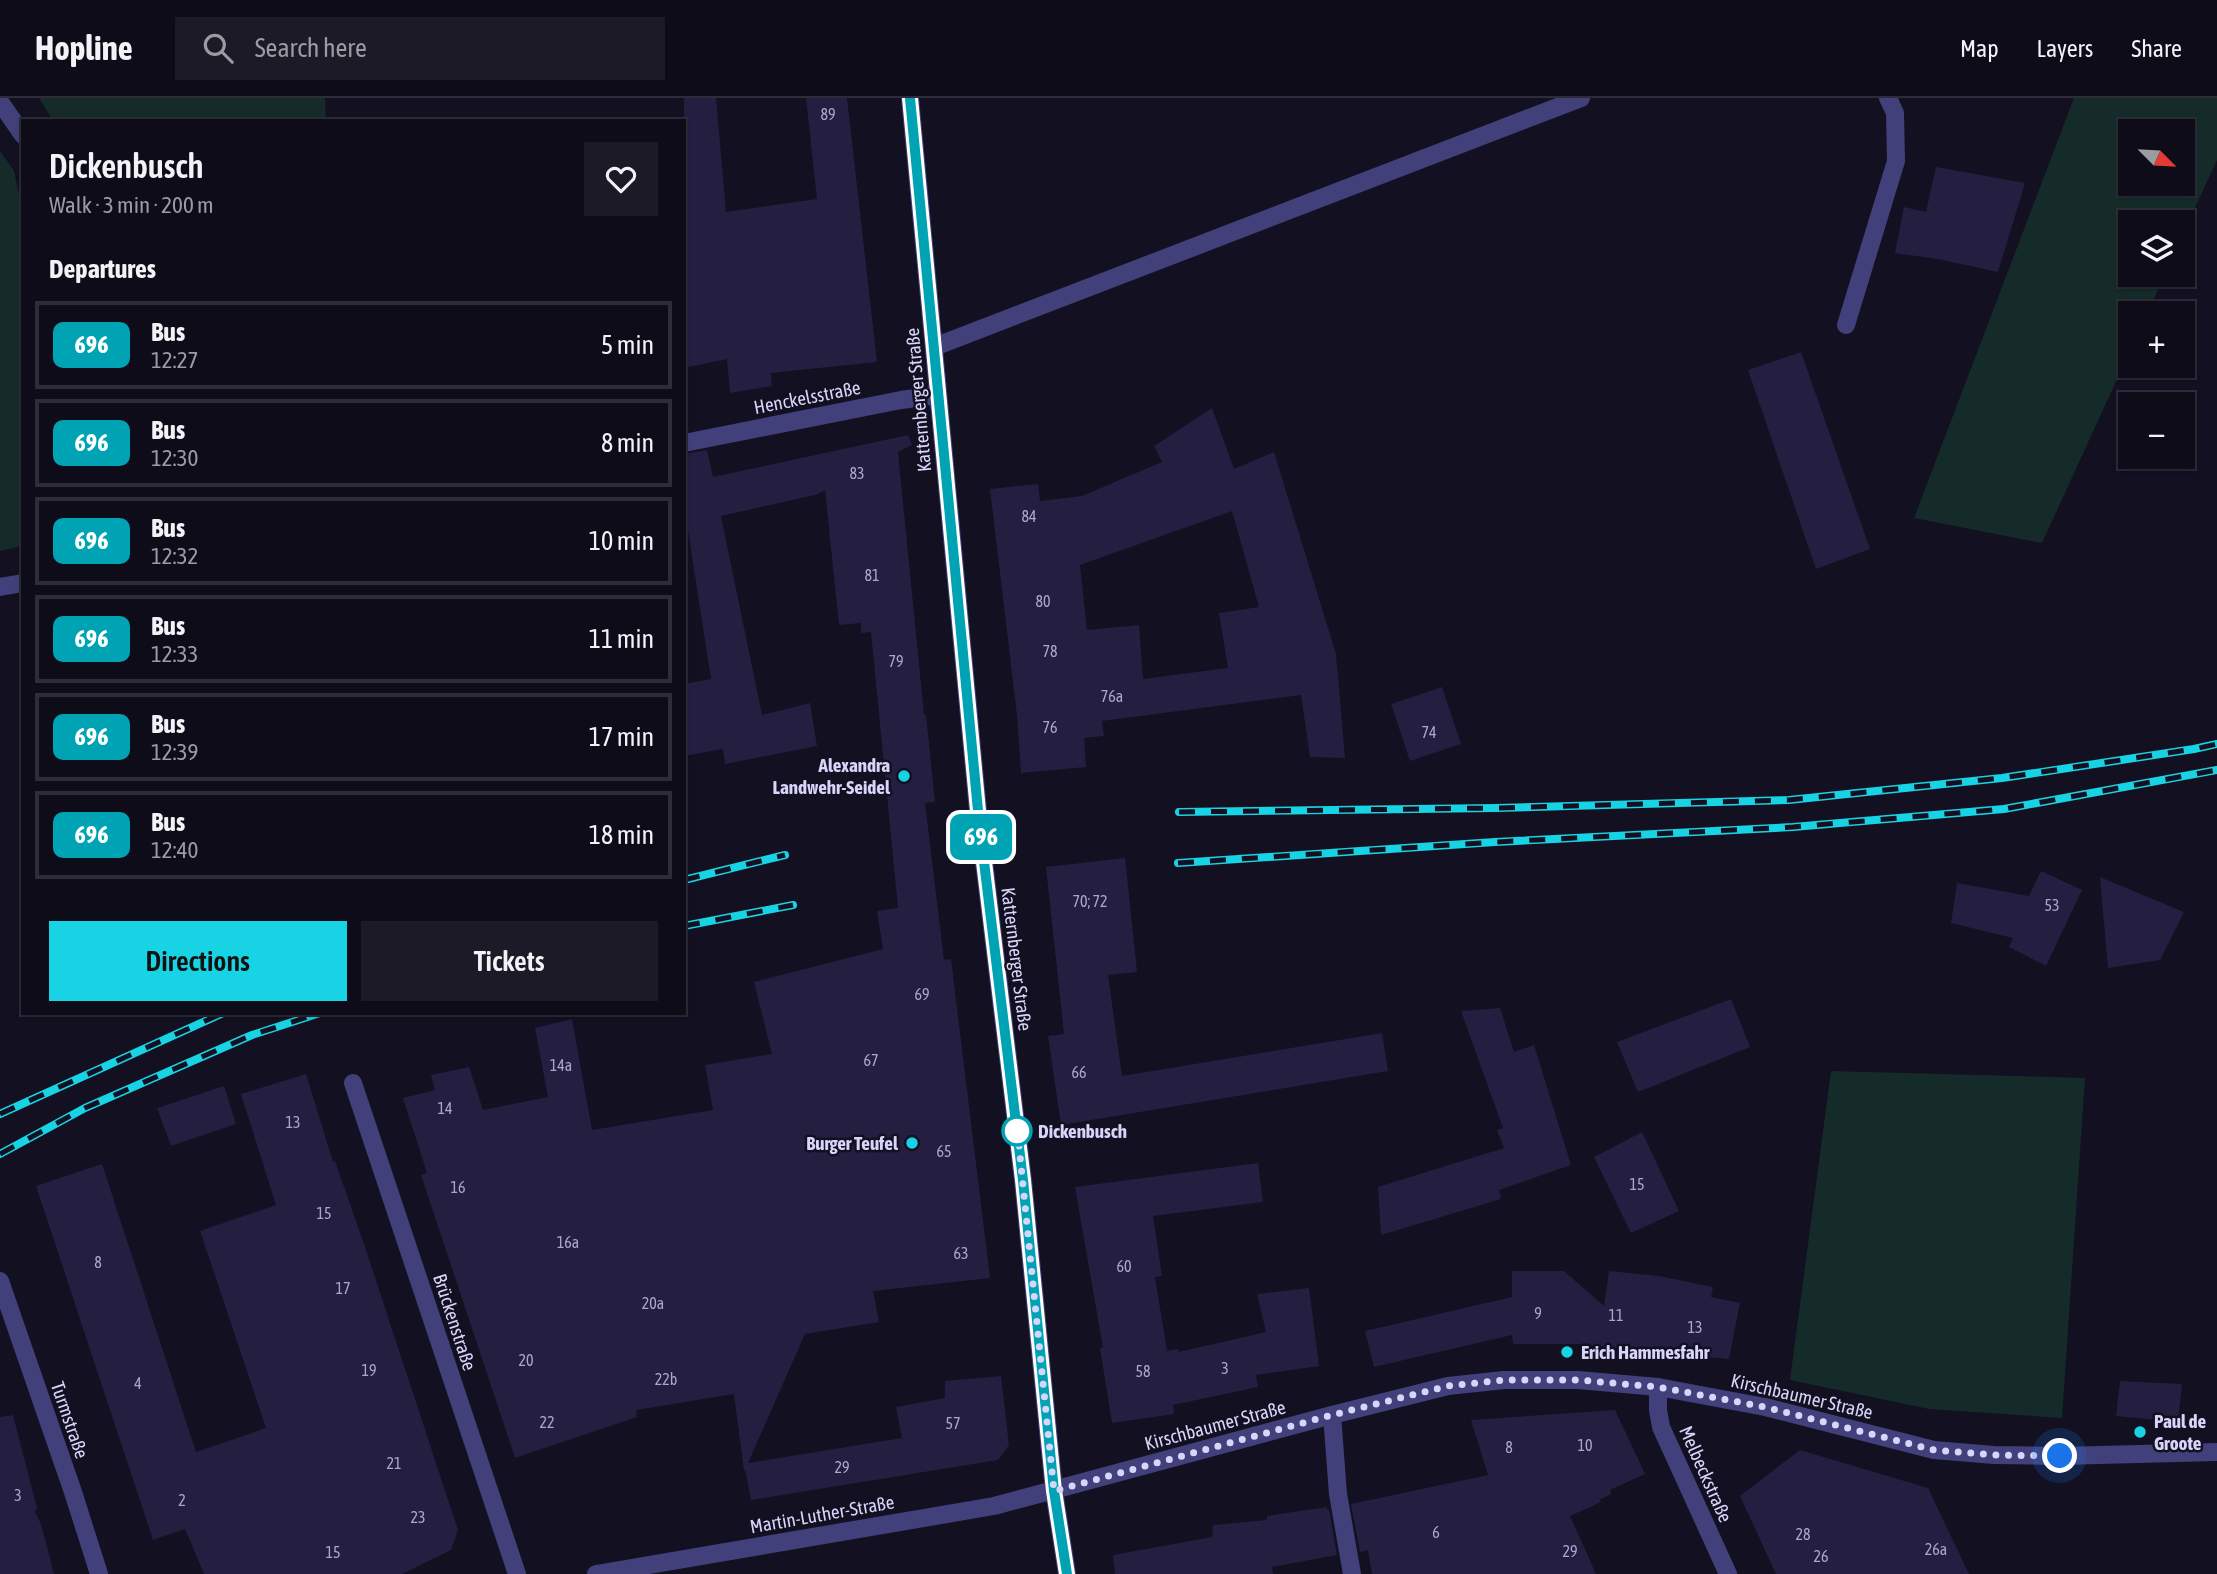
<!DOCTYPE html>
<html lang="en">
<head>
<meta charset="utf-8">
<style>
	:root { --surface:#0e0c19; --page:#1c1a26; --text:#f1f3f6; --muted:#9b9ba2; --line:#2e2c38; --accent:#18d3e3 }
	body { margin:0; font-family:"Asap Condensed",sans-serif; background:var(--page); color:var(--text); height:100vh; display:flex; flex-direction:column; font-size:26px; white-space:nowrap }
	* { box-sizing:border-box; margin:0 }
	p { font-size:23px; color:var(--muted) }
	.icon { flex:none; width:38px; height:38px; fill:none; stroke:currentColor; stroke-width:2; stroke-linecap:round; stroke-linejoin:round }
	.map { position:relative; flex:1; overflow:hidden }
	.drawer { position:absolute; left:21px; top:21px; width:665px; height:896px; display:flex; flex-direction:column; background:var(--surface); border-radius:0px; box-shadow:0 2px 5px #0004,0 0 0 2px var(--line) }
	.drawer>* { flex:none }
	.badge { padding:0 14px; border-radius:10px; font-size:24px; line-height:46px }
	.needle { width:46px; rotate:114deg }
	.controls { position:absolute; left:2118px; top:21px; display:grid; gap:14px }
	.controls a { display:grid; place-items:center; width:77px; height:77px; border-radius:0px; background:var(--surface); box-shadow:0 2px 5px #0004,0 0 0 2px var(--line); font-size:35px }
	.you { position:absolute; width:35px; height:35px; margin:-18px; border:5px solid #fff; border-radius:50%; background:#1a73e8; box-shadow:0 0 0 10px #1a73e833 }
	.map>.badge { position:absolute; translate:-50% -50%; box-shadow:0 0 0 4px #fff }
	h2 { padding:0 28px; font-size:26px; line-height:63px }
	.round { display:grid; place-items:center; flex:none; width:74px; height:74px; border-radius:0px; background:var(--page) }
	.overview { display:flex; align-items:center; justify-content:space-between; height:119px; padding:0 28px }
	h1 { font-size:33px; font-weight:600; line-height:52px }
	.action { display:flex; gap:14px; margin-top:auto; padding:14px 28px }
	.action a { flex:1; height:80px; border-radius:0px; background:var(--accent); color:#111; font-size:28px; font-weight:600; line-height:80px; text-align:center }
	.action a+a { background:var(--page); color:var(--text) }
	ul { padding:0; list-style:none }
	li { display:flex; align-items:center; gap:21px; height:88px; margin:0 14px 10px; padding:0 14px; border:4px solid var(--line); border-radius:0px }
	li div { flex:1 }
	li b { display:block; font-size:26px }
	li em { font-style:normal }
	li .badge { min-width:77px; font-weight:700; text-align:center }
	header { display:flex; align-items:center; gap:42px; box-sizing:border-box; height:98px; padding:0 35px; background:var(--surface); border-bottom:2px solid var(--line) }
	header strong { font-size:33px }
	nav { display:flex; gap:38px; margin-inline-start:auto; font-size:24px }
	.search { width:490px; height:63px; background:var(--page); display:flex; align-items:center; gap:18px; box-sizing:border-box; padding:0 24px; border-radius:0px; color:var(--muted); font-size:26px }
	.map>svg:first-child { display:block }
	.green { fill:#142b29; fill-rule:evenodd }
	.building { fill:#241e40; fill-rule:evenodd }
	.lines { fill:none; stroke-linecap:round; stroke-linejoin:round }
	.minor { stroke:#41407b; stroke-width:18 }
	.rail-casing { stroke:#18d3e3; stroke-width:8 }
	.rail { stroke:#131021; stroke-width:5; stroke-dasharray:16; stroke-linecap:butt }
	.line-casing { stroke:#fff; stroke-width:16 }
	.line { stroke:#00a3b4; stroke-width:10 }
	.walk { stroke:#d8d5fb; stroke-width:7; stroke-dasharray:0 12.6 }
	.poi-dot { fill:#18d3e3; stroke:#131021; stroke-width:2.5 }
	.stop-dot { fill:#fff; stroke:#00a3b4; stroke-width:3.5 }
	.labels { text-anchor:middle; dominant-baseline:central; stroke-width:5; stroke-linejoin:round; paint-order:stroke }
	.number-label { font-size:16px; fill:#aba7cc }
	.street-label { font-size:19px; fill:#d8d5fb; stroke:#131021 }
	.poi-label { font-size:19px; font-weight:bold; fill:#d8d5fb; stroke:#131021; text-anchor:end }
	.stop-label { font-size:19px; font-weight:bold; fill:#d8d5fb; stroke:#131021; text-anchor:start }
</style>
</head>
<body>
<header>
<strong>Hopline</strong>
<div class="search"><svg class="icon" aria-label="search" viewBox="0 0 24 24"><circle cx="10" cy="10" r="6"/><path d="M15 15l6 6"/></svg>Search here</div>
<nav><a>Map</a><a>Layers</a><a>Share</a></nav>
</header>
<div class="map">
<svg width="2217" height="1476" viewBox="0 0 2217 1476">
	<rect width="100%" height="100%" fill="#131021"/>
	<g class="green">
		<path d="M 39,0 L 325,0 L 326,23 L 53,23 Z"/>
		<path d="M 2074,0 L 2217,0 L 2217,62 L 2182,138 L 2182,124 L 2130,124 L 2130,177 L 2165,177 L 2147,215 L 2130,215 L 2130,253 L 2042,445 L 1914,420 ZM 2130,33 L 2182,33 L 2182,86 L 2130,86 Z"/>
		<path d="M 0,53 L 14,73 L 23,113 L 23,448 L 0,453 Z"/>
		<path d="M 1831,973 L 2085,980 L 2062,1320 L 1929,1311 L 1790,1282 Z"/>
	</g>
	<g class="building">
		<path d="M 684,0 L 716,0 L 726,114 L 817,101 L 806,0 L 847,0 L 877,264 L 771,275 L 772,288 L 730,295 L 727,261 L 684,270 Z"/>
		<path d="M 1936,69 L 2025,85 L 1998,174 L 1937,161 L 1895,155 L 1904,109 L 1926,114 Z"/>
		<path d="M 1801,254 L 1870,451 L 1816,471 L 1748,272 Z"/>
		<path d="M 1212,310 L 1234,371 L 1274,354 L 1336,556 L 1345,660 L 1310,659 L 1301,597 L 1102,623 L 1104,638 L 1084,640 L 1086,669 L 1021,675 L 1017,617 L 990,391 L 1038,386 L 1040,403 L 1082,398 L 1162,364 L 1154,348 ZM 1232,413 L 1259,509 L 1219,515 L 1228,570 L 1143,581 L 1139,527 L 1087,532 L 1080,467 Z"/>
		<path d="M 908,337 L 912,347 L 898,354 L 924,617 L 926,617 L 935,704 L 925,705 L 944,862 L 951,861 L 990,1180 L 873,1193 L 879,1224 L 805,1236 L 748,1365 L 902,1340 L 896,1309 L 945,1300 L 945,1283 L 1001,1278 L 1009,1347 L 998,1362 L 751,1402 L 745,1371 L 744,1373 L 734,1296 L 636,1312 L 637,1319 L 515,1360 L 421,1077 L 427,1075 L 403,1000 L 435,992 L 431,977 L 469,969 L 483,1012 L 548,999 L 535,930 L 572,921 L 592,1032 L 713,1012 L 705,967 L 772,956 L 754,884 L 883,851 L 877,813 L 898,810 L 871,534 L 861,535 L 861,525 L 839,527 L 825,392 L 815,397 L 721,418 L 762,617 L 810,605 L 817,648 L 725,666 L 723,651 L 684,658 L 684,586 L 711,581 L 687,426 L 684,427 L 684,356 L 707,352 L 713,379 Z"/>
		<path d="M 1442,589 L 1461,646 L 1410,663 L 1391,606 Z"/>
		<path d="M 1125,760 L 1137,874 L 1108,877 L 1122,978 L 1382,935 L 1388,973 L 1061,1027 L 1048,938 L 1064,936 L 1046,769 Z"/>
		<path d="M 2041,773 L 2082,792 L 2046,868 L 2009,849 L 2013,840 L 1951,825 L 1957,785 L 2029,798 Z"/>
		<path d="M 2100,779 L 2184,814 L 2160,862 L 2108,870 Z"/>
		<path d="M 1731,901 L 1750,949 L 1638,994 L 1617,944 Z"/>
		<path d="M 1500,910 L 1514,954 L 1534,947 L 1571,1067 L 1499,1092 L 1501,1101 L 1381,1137 L 1378,1089 L 1504,1050 L 1497,1032 L 1503,1030 L 1461,913 Z"/>
		<path d="M 306,976 L 333,1064 L 335,1063 L 365,1149 L 458,1432 L 451,1452 L 402,1476 L 204,1476 L 185,1431 L 153,1442 L 36,1088 L 102,1066 L 196,1354 L 266,1330 L 200,1133 L 276,1107 L 241,996 Z"/>
		<path d="M 224,988 L 236,1026 L 171,1048 L 157,1010 Z"/>
		<path d="M 1642,1034 L 1679,1113 L 1631,1135 L 1594,1059 Z"/>
		<path d="M 1258,1065 L 1263,1104 L 1153,1118 L 1162,1178 L 1155,1179 L 1167,1253 L 1178,1251 L 1179,1254 L 1266,1234 L 1257,1196 L 1309,1190 L 1319,1268 L 1256,1277 L 1258,1289 L 1173,1307 L 1174,1316 L 1112,1325 L 1100,1250 L 1103,1250 L 1075,1089 Z"/>
		<path d="M 1512,1173 L 1564,1173 L 1604,1208 L 1609,1173 L 1659,1178 L 1713,1189 L 1711,1199 L 1740,1205 L 1729,1261 L 1577,1246 L 1513,1246 L 1512,1237 L 1374,1269 L 1365,1233 L 1512,1199 Z"/>
		<path d="M 2120,1283 L 2182,1286 L 2178,1324 L 2116,1318 Z"/>
		<path d="M 1615,1312 L 1645,1376 L 1610,1392 L 1611,1396 L 1599,1402 L 1601,1404 L 1570,1418 L 1596,1476 L 1372,1476 L 1368,1452 L 1360,1454 L 1351,1406 L 1488,1377 L 1471,1322 Z"/>
		<path d="M 13,1317 L 37,1410 L 35,1414 L 41,1426 L 54,1476 L 0,1476 L 0,1319 Z"/>
		<path d="M 1800,1352 L 1928,1390 L 1969,1476 L 1776,1476 L 1740,1398 Z"/>
		<path d="M 1327,1409 L 1327,1412 L 1329,1411 L 1337,1457 L 1272,1469 L 1273,1476 L 1115,1476 L 1113,1457 L 1212,1439 L 1213,1427 L 1267,1422 L 1267,1418 Z"/>
	</g>
	<g class="lines">
		<g class="minor">
			<path d="M 910,0 L 979,723 L 1023,1082 L 1054,1393 L 1067,1476"/>
			<path d="M 0,4 L 23,37"/>
			<path d="M 1846,227 L 1896,63 L 1895,15 L 1888,0"/>
			<path d="M 934,249 L 1581,0"/>
			<path d="M 684,345 L 901,302 L 938,297"/>
			<path d="M 0,489 L 23,485"/>
			<path d="M 353,985 L 517,1476"/>
			<path d="M 0,1183 L 73,1394 L 99,1476"/>
			<path d="M 1658,1289 L 1658,1312 L 1661,1329 L 1728,1476"/>
			<path d="M 1332,1317 L 1338,1396 L 1352,1476"/>
			<path d="M 596,1476 L 994,1408 L 1332,1317 L 1448,1288 L 1504,1282 L 1578,1282 L 1658,1289 L 1765,1309 L 1934,1352 L 1994,1357 L 2060,1358 L 2217,1354"/>
		</g>
		<defs>
			<g id="rail">
				<path d="M 1179,714 L 1496,710 L 1789,702 L 2002,680 L 2194,651 L 2217,646"/>
				<path d="M 1178,765 L 1495,744 L 1793,729 L 2004,711 L 2217,672"/>
				<path d="M 684,782 L 785,757"/>
				<path d="M 684,828 L 793,807"/>
				<path d="M 0,1016 L 223,915"/>
				<path d="M 0,1056 L 85,1010 L 252,937 L 320,915"/>
			</g>
		</defs>
		<use href="#rail" class="rail-casing"/>
		<use href="#rail" class="rail"/>
	</g>
	<g class="lines">
		<defs>
			<path id="line" d="M 910,0 L 979,723 L 1023,1082 L 1054,1393 L 1067,1476"/>
		</defs>
		<use href="#line" class="line-casing"/>
		<use href="#line" class="line"/>
		<path class="walk" d="M 1017,1033 L 1017,1028 L 1054,1393 L 1332,1317 L 1448,1288 L 1504,1282 L 1578,1282 L 1658,1289 L 1765,1309 L 1934,1352 L 1994,1357 L 2060,1358"/>
	</g>
	<g class="poi-dot">
		<circle cx="904" cy="678" r="7"/>
		<circle cx="912" cy="1045" r="7"/>
		<circle cx="1567" cy="1254" r="7"/>
		<circle cx="2140" cy="1334" r="7"/>
	</g>
	<circle class="stop-dot" cx="1017" cy="1033" r="14"/>
	<g class="labels">
		<g class="number-label">
			<text x="828" y="16">89</text>
			<text x="857" y="375">83</text>
			<text x="1029" y="418">84</text>
			<text x="872" y="477">81</text>
			<text x="1043" y="503">80</text>
			<text x="1050" y="553">78</text>
			<text x="896" y="563">79</text>
			<text x="1112" y="598">76a</text>
			<text x="1050" y="629">76</text>
			<text x="1429" y="634">74</text>
			<text x="1090" y="803">70; 72</text>
			<text x="2052" y="807">53</text>
			<text x="922" y="896">69</text>
			<text x="871" y="962">67</text>
			<text x="561" y="967">14a</text>
			<text x="1079" y="974">66</text>
			<text x="445" y="1010">14</text>
			<text x="293" y="1024">13</text>
			<text x="944" y="1053">65</text>
			<text x="1637" y="1086">15</text>
			<text x="458" y="1089">16</text>
			<text x="324" y="1115">15</text>
			<text x="568" y="1144">16a</text>
			<text x="961" y="1155">63</text>
			<text x="98" y="1164">8</text>
			<text x="1124" y="1168">60</text>
			<text x="343" y="1190">17</text>
			<text x="653" y="1205">20a</text>
			<text x="1538" y="1215">9</text>
			<text x="1616" y="1217">11</text>
			<text x="1695" y="1229">13</text>
			<text x="526" y="1262">20</text>
			<text x="1225" y="1270">3</text>
			<text x="369" y="1272">19</text>
			<text x="1143" y="1273">58</text>
			<text x="666" y="1281">22b</text>
			<text x="138" y="1285">4</text>
			<text x="547" y="1324">22</text>
			<text x="953" y="1325">57</text>
			<text x="1585" y="1347">10</text>
			<text x="1509" y="1349">8</text>
			<text x="394" y="1365">21</text>
			<text x="842" y="1369">29</text>
			<text x="18" y="1397">3</text>
			<text x="182" y="1402">2</text>
			<text x="418" y="1419">23</text>
			<text x="1436" y="1434">6</text>
			<text x="1803" y="1436">28</text>
			<text x="1936" y="1451">26a</text>
			<text x="1570" y="1453">29</text>
			<text x="333" y="1454">15</text>
			<text x="1821" y="1458">26</text>
		</g>
		<g class="street-label">
			<text transform="translate(807 299) rotate(-11)">Henckelsstraße</text>
			<text transform="translate(918 302) rotate(-95)">Katternberger Straße</text>
			<text transform="translate(1017 861) rotate(83)">Katternberger Straße</text>
			<text transform="translate(455 1224) rotate(72)">Brückenstraße</text>
			<text transform="translate(1802 1298) rotate(13)">Kirschbaumer Straße</text>
			<text transform="translate(70 1322) rotate(71)">Turmstraße</text>
			<text transform="translate(1215 1327) rotate(-15)">Kirschbaumer Straße</text>
			<text transform="translate(1706 1376) rotate(66)">Melbeckstraße</text>
			<text transform="translate(822 1416) rotate(-10)">Martin-Luther-Straße</text>
		</g>
		<g class="poi-label">
			<text x="890" y="667">Alexandra<tspan x="890" dy="22">Landwehr-Seidel</tspan></text>
			<text x="898" y="1045">Burger Teufel</text>
			<text x="1581" y="1254" text-anchor="start">Erich Hammesfahr</text>
			<text x="2154" y="1323" text-anchor="start">Paul de<tspan x="2154" dy="22">Groote</tspan></text>
		</g>
		<g class="stop-label">
			<text x="1038" y="1033">Dickenbusch</text>
		</g>
	</g>
</svg>
<div class="controls">
<a><svg class="needle" viewBox="-14 -14 28 28"><path d="M0-13l5 13h-10z" fill="#e53935"/><path d="M0 13l5-13h-10z" fill="#9b9ba2"/></svg></a>
<a><svg class="icon" aria-label="layers" viewBox="0 0 24 24"><path d="M12 4l9 5-9 5-9-5zM3 14l9 5 9-5"/></svg></a>
<a>+</a>
<a>−</a>
</div>
<div class="you" style="left:2060px;top:1358px"></div>
<b class="badge" style="left:981px;top:739px;background:#00a3b4;color:#fff">696</b>
<section class="drawer">
<div class="overview"><div><h1>Dickenbusch</h1><p>Walk · 3 min · 200 m</p></div><a class="round"><svg class="icon" aria-label="heart" viewBox="0 0 24 24"><path d="M12 20l-8-8c-3-5 5-10 8-4 3-6 11-1 8 4z"/></svg></a></div>
<h2>Departures</h2>
<ul>
<li><span class="badge" style="background:#00a3b4;color:#fff">696</span><div><b>Bus</b><p>12:27</p></div><em>5 min</em></li>
<li><span class="badge" style="background:#00a3b4;color:#fff">696</span><div><b>Bus</b><p>12:30</p></div><em>8 min</em></li>
<li><span class="badge" style="background:#00a3b4;color:#fff">696</span><div><b>Bus</b><p>12:32</p></div><em>10 min</em></li>
<li><span class="badge" style="background:#00a3b4;color:#fff">696</span><div><b>Bus</b><p>12:33</p></div><em>11 min</em></li>
<li><span class="badge" style="background:#00a3b4;color:#fff">696</span><div><b>Bus</b><p>12:39</p></div><em>17 min</em></li>
<li><span class="badge" style="background:#00a3b4;color:#fff">696</span><div><b>Bus</b><p>12:40</p></div><em>18 min</em></li>
</ul>
<div class="action"><a>Directions</a><a>Tickets</a></div>
</section>
</div>
</body>
</html>
